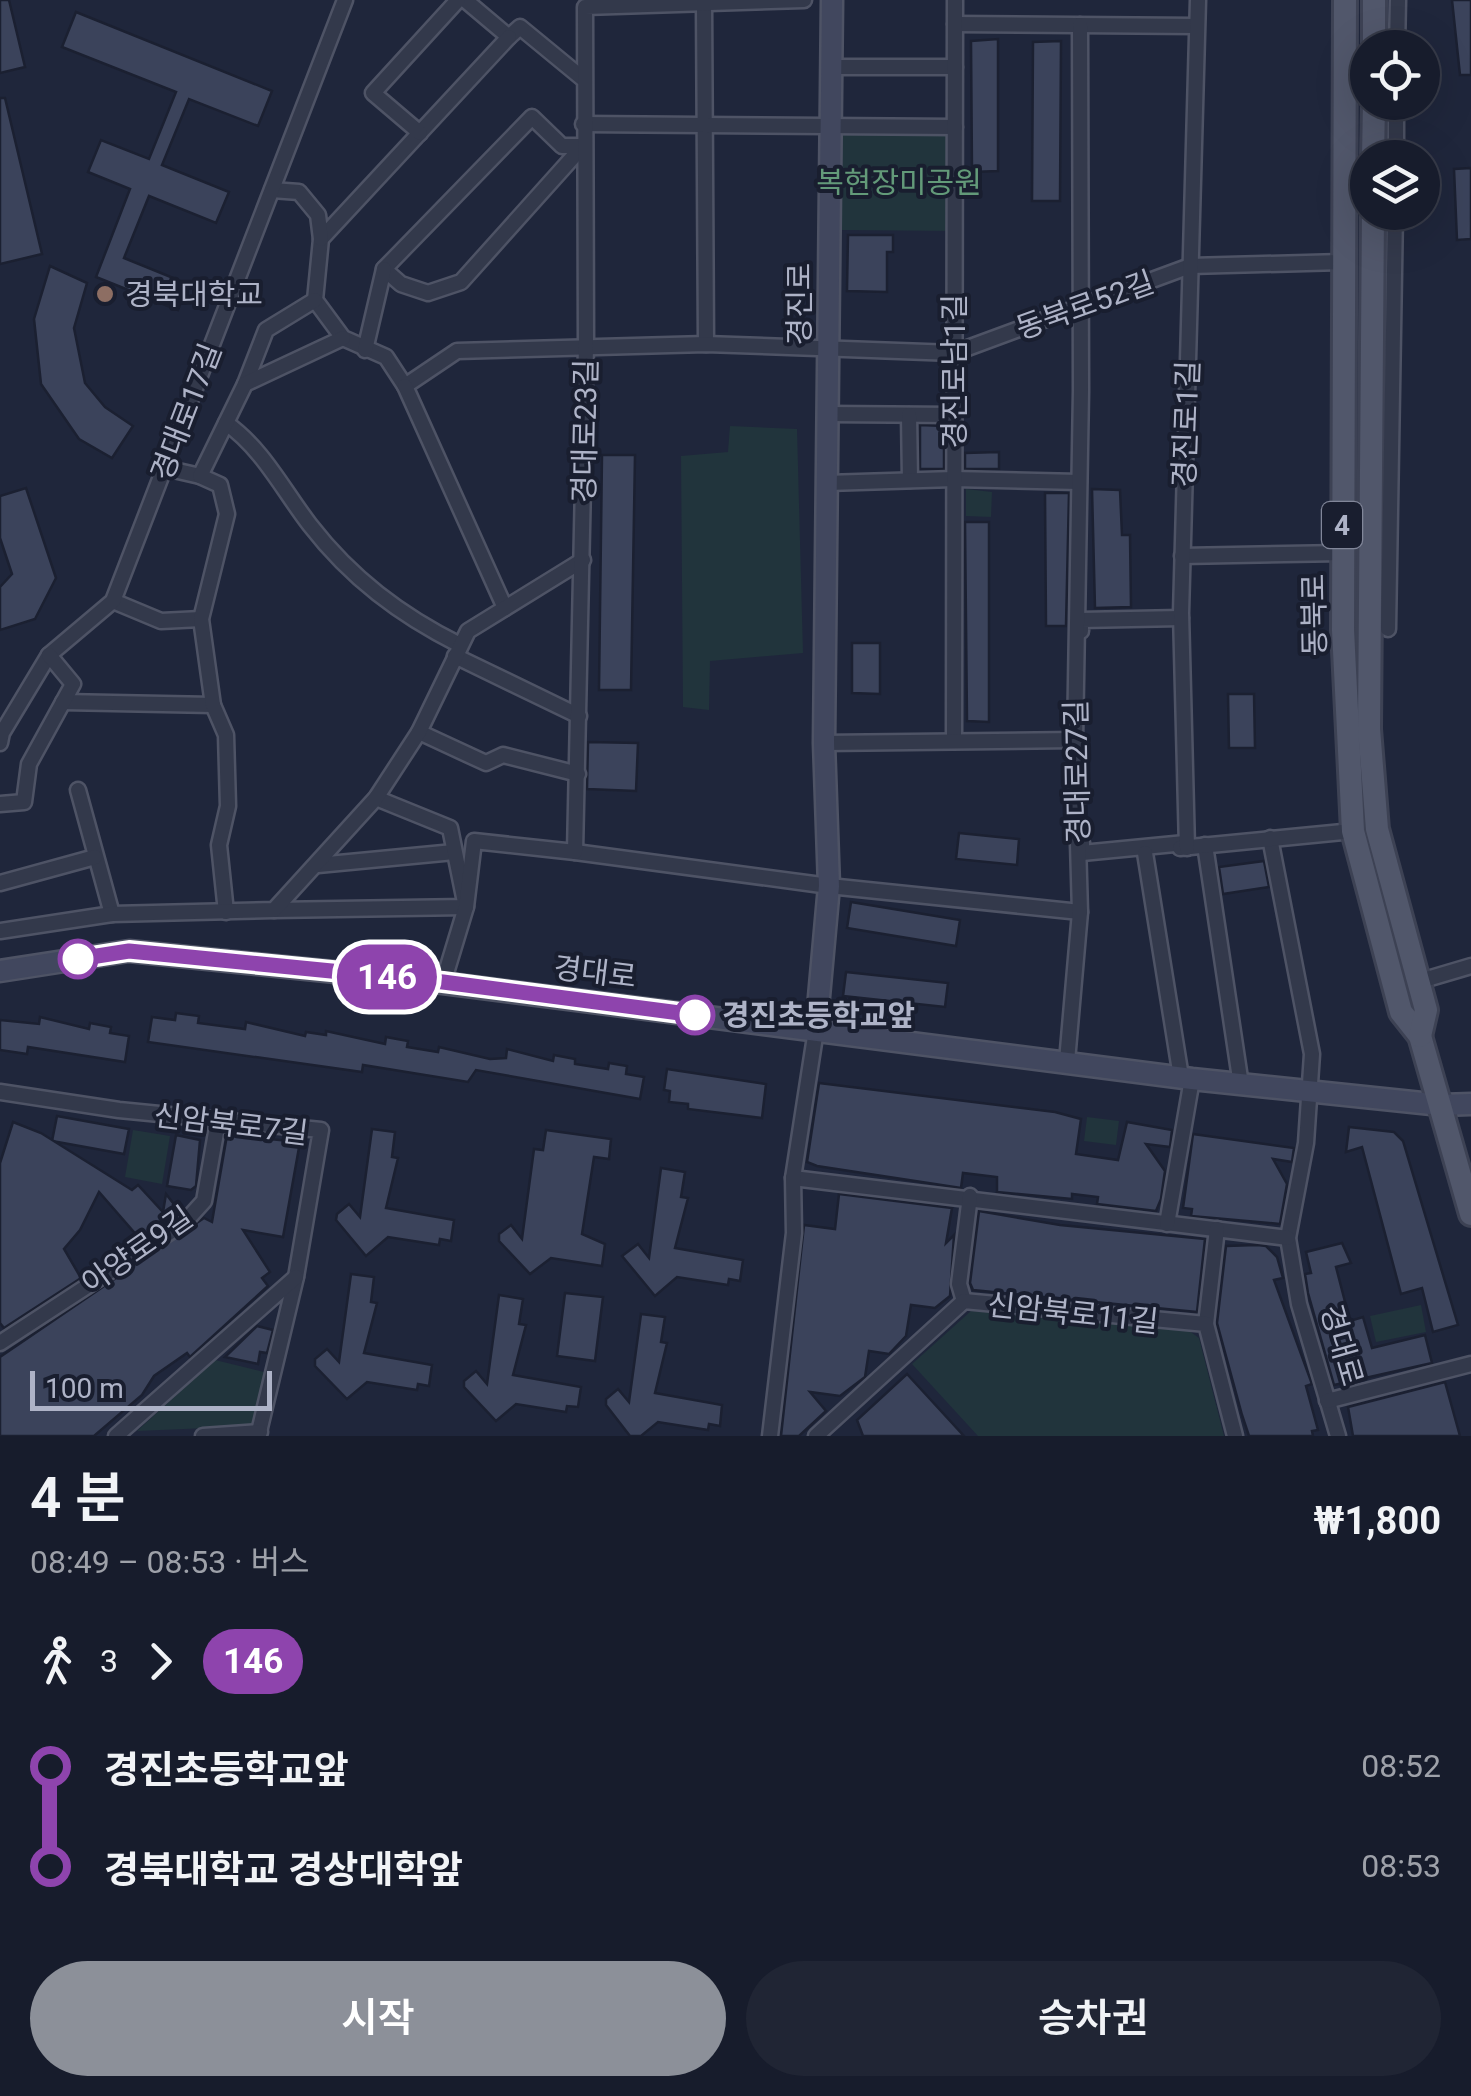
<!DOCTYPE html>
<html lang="ko">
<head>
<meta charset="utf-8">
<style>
	:root { --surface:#171c2c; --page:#202534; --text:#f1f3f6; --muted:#9ea1a9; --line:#363a48; --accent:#8c9099 }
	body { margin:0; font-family:Roboto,"Noto Sans KR",sans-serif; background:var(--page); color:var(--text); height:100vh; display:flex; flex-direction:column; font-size:38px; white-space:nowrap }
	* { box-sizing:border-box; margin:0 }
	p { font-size:32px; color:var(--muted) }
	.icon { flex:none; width:55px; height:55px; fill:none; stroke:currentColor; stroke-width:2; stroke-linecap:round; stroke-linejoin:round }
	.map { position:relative; height:1436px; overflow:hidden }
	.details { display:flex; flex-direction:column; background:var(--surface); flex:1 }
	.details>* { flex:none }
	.badge { padding:0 20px; border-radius:32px; font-size:35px; line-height:65px }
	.buttons { position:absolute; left:1350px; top:30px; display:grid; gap:20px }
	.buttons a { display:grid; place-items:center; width:90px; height:90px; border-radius:50%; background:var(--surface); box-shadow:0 10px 40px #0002,0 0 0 2px var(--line); font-size:50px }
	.scale { position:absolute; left:30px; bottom:25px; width:242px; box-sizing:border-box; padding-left:10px; border:5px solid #aeb3c7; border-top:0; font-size:28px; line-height:35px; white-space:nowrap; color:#aeb3c7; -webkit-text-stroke:8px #191e2f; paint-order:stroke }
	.map>.badge { position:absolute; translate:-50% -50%; box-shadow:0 0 0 5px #fff }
	.legs { display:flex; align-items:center; gap:15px; height:110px; padding:0 30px; font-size:32px }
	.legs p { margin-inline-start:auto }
	.overview { display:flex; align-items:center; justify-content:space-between; height:170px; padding:0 30px }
	h1 { font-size:55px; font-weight:600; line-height:75px }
	.action { display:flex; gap:20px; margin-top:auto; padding:20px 30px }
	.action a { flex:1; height:115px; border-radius:60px; background:var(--accent); color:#fff; font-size:40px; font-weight:600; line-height:115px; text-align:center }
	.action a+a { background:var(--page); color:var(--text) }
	ul { padding:0 30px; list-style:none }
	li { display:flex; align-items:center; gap:35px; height:100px; font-size:38px }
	li i { display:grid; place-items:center; width:15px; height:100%; margin:0 12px; background:currentColor }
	li i::after { content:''; width:25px; height:25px; margin:-12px; border:8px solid; border-radius:50%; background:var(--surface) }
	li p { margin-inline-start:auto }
	li:first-child i { background:linear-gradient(#0000 50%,currentColor 0) }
	li:last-child i { background:linear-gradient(currentColor 50%,#0000 0) }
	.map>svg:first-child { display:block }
	.green { fill:#21343c }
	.building { fill:#3b435b; stroke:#1b2031; stroke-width:2.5 }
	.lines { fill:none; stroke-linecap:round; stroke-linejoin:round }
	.street-casing { stroke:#4e5365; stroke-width:19 }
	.secondary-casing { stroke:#4e5365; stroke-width:25 }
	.primary-casing { stroke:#3d4254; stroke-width:28 }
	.street { stroke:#33394b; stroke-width:14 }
	.secondary { stroke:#41475e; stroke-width:20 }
	.primary { stroke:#51576b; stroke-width:22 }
	.line-1-casing { stroke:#fff; stroke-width:22 }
	.line-1 { stroke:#8e44ad; stroke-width:15 }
	.education-dot { fill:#8d6e63; stroke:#191e2f; stroke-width:4 }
	.stop-1-dot { fill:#fff; stroke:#8e44ad; stroke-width:5 }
	.labels { text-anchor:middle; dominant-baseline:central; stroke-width:8; stroke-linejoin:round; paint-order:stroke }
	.shield { fill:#191e2f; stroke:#818699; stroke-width:2.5 }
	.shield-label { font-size:28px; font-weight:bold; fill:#aeb3c7 }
	.park-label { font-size:30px; fill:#639a79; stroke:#191e2f }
	.poi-label { font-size:30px; fill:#aeb3c7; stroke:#191e2f; text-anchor:start }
	.street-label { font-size:30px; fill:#aeb3c7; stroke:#191e2f }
	.stop-label { font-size:30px; font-weight:bold; fill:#aeb3c7; stroke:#191e2f; text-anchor:start }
</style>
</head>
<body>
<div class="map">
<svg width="1471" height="1436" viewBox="0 0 1471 1436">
	<rect width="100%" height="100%" fill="#1f263b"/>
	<g class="green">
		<path d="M 842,133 L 957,135 L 956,231 L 842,230 Z"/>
		<path d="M 730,426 L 797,429 L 803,653 L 710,661 L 709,710 L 683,707 L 681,456 L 728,452 Z"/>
		<path d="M 966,489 L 992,492 L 991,517 L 966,516 Z"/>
		<path d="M 1087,1117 L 1119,1121 L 1116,1145 L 1084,1141 Z"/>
		<path d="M 133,1130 L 170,1136 L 162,1184 L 125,1177 Z"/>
		<path d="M 1421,1305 L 1426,1332 L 1376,1342 L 1370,1316 Z"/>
		<path d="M 971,1311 L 1188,1330 L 1199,1338 L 1224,1436 L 978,1436 L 912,1364 Z"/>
		<path d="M 215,1360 L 264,1372 L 254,1426 L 137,1431 Z"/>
	</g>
	<g class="building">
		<path d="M 0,0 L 9,0 L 25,67 L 0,73 Z"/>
		<path d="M 1452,0 L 1471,0 L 1471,75 L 1460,75 Z"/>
		<path d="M 76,12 L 272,91 L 258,126 L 189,99 L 162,165 L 229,192 L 216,223 L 149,196 L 124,258 L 188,284 L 178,310 L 96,277 L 130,189 L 88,172 L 101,140 L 149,159 L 176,92 L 62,47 Z"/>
		<path d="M 998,39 L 998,171 L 972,172 L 971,41 Z"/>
		<path d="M 1061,41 L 1060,201 L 1032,201 L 1033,42 Z"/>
		<path d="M 0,98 L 5,98 L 42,254 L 0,264 Z"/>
		<path d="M 1471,168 L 1471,239 L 1457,240 L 1454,169 Z"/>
		<path d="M 848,235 L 893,235 L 893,252 L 887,252 L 887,292 L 847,291 Z"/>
		<path d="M 50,266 L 87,283 L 74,328 L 85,383 L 105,407 L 133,426 L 112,458 L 79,439 L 41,384 L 34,319 Z"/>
		<path d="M 920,425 L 944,426 L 944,469 L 920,469 Z"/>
		<path d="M 999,452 L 999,469 L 965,469 L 965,453 Z"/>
		<path d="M 602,455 L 635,455 L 631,690 L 599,690 Z"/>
		<path d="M 26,488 L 56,578 L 35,619 L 0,630 L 0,587 L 12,574 L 0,538 L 0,496 Z"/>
		<path d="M 1092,489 L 1120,490 L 1122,535 L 1130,535 L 1131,607 L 1095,608 Z"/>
		<path d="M 1045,493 L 1069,493 L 1066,626 L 1046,626 Z"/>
		<path d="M 965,522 L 989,522 L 989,722 L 967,721 Z"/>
		<path d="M 852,643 L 880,643 L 880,694 L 852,693 Z"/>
		<path d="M 1228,694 L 1254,694 L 1255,748 L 1229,748 Z"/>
		<path d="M 588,742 L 638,743 L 636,791 L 587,789 Z"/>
		<path d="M 959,833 L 1019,839 L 1017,865 L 956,859 Z"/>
		<path d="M 1264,861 L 1269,887 L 1223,894 L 1219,867 Z"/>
		<path d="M 851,902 L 960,920 L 956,946 L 847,928 Z"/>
		<path d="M 846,972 L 948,983 L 945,1007 L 843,996 Z"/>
		<path d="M 176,1013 L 199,1016 L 198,1023 L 245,1029 L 246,1022 L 305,1036 L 306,1032 L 326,1035 L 326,1031 L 385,1044 L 386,1037 L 408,1041 L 407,1047 L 438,1052 L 439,1047 L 490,1059 L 506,1058 L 507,1049 L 553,1061 L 554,1055 L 575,1059 L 575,1064 L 608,1069 L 609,1063 L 627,1066 L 626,1074 L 644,1077 L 640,1099 L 476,1070 L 468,1082 L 363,1065 L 362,1072 L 148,1042 L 152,1017 L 175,1020 Z"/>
		<path d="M 40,1017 L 89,1029 L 90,1023 L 111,1027 L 110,1033 L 129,1036 L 125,1062 L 28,1047 L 27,1054 L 0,1050 L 0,1020 L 39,1024 Z"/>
		<path d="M 667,1069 L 766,1084 L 762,1118 L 688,1109 L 688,1104 L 669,1102 L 670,1091 L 664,1090 Z"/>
		<path d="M 819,1083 L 1055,1112 L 1081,1119 L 1076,1154 L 1118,1160 L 1127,1122 L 1172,1130 L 1170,1147 L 1146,1144 L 1165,1171 L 1161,1199 L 1156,1211 L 1097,1204 L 1098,1197 L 1072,1194 L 1072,1199 L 997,1192 L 997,1177 L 963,1173 L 961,1188 L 817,1166 L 807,1162 Z"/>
		<path d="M 57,1116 L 129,1129 L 124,1154 L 52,1141 Z"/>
		<path d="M 13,1122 L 41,1133 L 132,1190 L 138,1185 L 163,1212 L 166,1194 L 180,1212 L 140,1239 L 99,1192 L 80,1230 L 64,1249 L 81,1278 L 4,1328 L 0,1323 L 0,1163 Z"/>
		<path d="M 1349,1127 L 1394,1132 L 1403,1141 L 1458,1325 L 1433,1332 L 1422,1288 L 1401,1294 L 1362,1147 L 1346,1152 Z"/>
		<path d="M 372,1129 L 395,1132 L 392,1157 L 398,1158 L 386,1208 L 454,1220 L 451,1241 L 440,1239 L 439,1245 L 388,1237 L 366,1256 L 336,1220 L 337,1214 L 349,1204 L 360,1217 Z"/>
		<path d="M 546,1130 L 611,1139 L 609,1159 L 594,1157 L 582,1234 L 605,1244 L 602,1266 L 551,1258 L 530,1274 L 499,1241 L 499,1234 L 511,1225 L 522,1239 L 534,1149 L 543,1150 Z"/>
		<path d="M 1193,1134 L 1294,1148 L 1292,1162 L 1273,1159 L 1287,1184 L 1280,1224 L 1191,1216 L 1192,1209 L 1183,1208 Z"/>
		<path d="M 176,1135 L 200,1140 L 196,1186 L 191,1190 L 167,1186 Z"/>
		<path d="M 227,1135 L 300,1142 L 283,1237 L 243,1230 L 270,1272 L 262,1278 L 268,1286 L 190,1357 L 187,1353 L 154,1376 L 142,1395 L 94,1436 L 0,1436 L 0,1357 L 204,1218 L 212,1222 Z"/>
		<path d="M 661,1168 L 685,1172 L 681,1197 L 688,1198 L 675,1248 L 743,1260 L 740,1281 L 729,1279 L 728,1285 L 677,1277 L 655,1296 L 622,1256 L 638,1244 L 649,1258 Z"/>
		<path d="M 839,1194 L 952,1208 L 946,1243 L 954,1235 L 950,1296 L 935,1308 L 911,1305 L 906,1336 L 889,1354 L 869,1351 L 865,1377 L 840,1396 L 810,1392 L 826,1411 L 799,1436 L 781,1436 L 804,1225 L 835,1229 Z"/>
		<path d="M 979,1211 L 1060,1225 L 1205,1239 L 1197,1312 L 973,1290 L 970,1283 Z"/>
		<path d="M 1342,1243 L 1351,1263 L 1336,1267 L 1350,1321 L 1363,1317 L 1372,1348 L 1425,1335 L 1432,1363 L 1334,1385 L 1308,1293 L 1305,1274 L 1311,1273 L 1306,1252 Z"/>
		<path d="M 1257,1245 L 1266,1246 L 1277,1257 L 1283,1278 L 1274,1280 L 1312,1384 L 1306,1386 L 1318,1430 L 1312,1431 L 1313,1436 L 1249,1436 L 1242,1415 L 1217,1323 L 1226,1246 Z"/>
		<path d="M 351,1274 L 374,1277 L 371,1302 L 377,1303 L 364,1353 L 432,1365 L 429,1386 L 418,1384 L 417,1390 L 367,1382 L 347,1399 L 315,1366 L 315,1359 L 327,1349 L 339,1362 Z"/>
		<path d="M 565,1293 L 603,1297 L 595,1361 L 557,1356 Z"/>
		<path d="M 499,1295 L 523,1299 L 519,1324 L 526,1325 L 513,1375 L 581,1387 L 578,1407 L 567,1406 L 566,1412 L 516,1404 L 496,1421 L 464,1387 L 464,1381 L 476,1371 L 487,1384 Z"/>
		<path d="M 641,1314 L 665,1317 L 661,1342 L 667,1343 L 655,1393 L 722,1405 L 720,1426 L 709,1424 L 708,1430 L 658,1422 L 641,1436 L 630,1436 L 606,1405 L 606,1399 L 618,1389 L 629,1402 Z"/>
		<path d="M 257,1326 L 273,1330 L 267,1353 L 260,1352 L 258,1364 L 225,1357 Z"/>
		<path d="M 907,1374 L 964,1436 L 863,1436 L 857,1420 Z"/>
		<path d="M 1445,1382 L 1460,1436 L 1353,1436 L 1348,1407 Z"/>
	</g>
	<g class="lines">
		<defs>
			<g id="street">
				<path d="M 465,0 L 509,37 L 520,27 L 582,78"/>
				<path d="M 704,3 L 706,344"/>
				<path d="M 955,24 L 1196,26"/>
				<path d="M 509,37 L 321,239 L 315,300 L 343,338 L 386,357 L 405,386 L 457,351 L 706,344 L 954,353 L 1190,266 L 1342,262"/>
				<path d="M 1397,48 L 1398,0"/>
				<path d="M 831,67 L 955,67"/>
				<path d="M 532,117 L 562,146 L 583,146 L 461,282 L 428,293 L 401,284 L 384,269 Z"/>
				<path d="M 583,124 L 955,127"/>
				<path d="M 420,133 L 373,93 L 458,0"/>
				<path d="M 1396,158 L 1396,102"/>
				<path d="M 272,190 L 299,192 L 318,215 L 321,239"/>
				<path d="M 365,350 L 384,269"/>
				<path d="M 245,384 L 266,330 L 315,300"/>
				<path d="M 405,386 L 505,608"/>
				<path d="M 828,414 L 954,415"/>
				<path d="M 909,415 L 910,480"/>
				<path d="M 226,423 C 263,449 283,490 310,525 C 351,578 400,615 460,645"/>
				<path d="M 165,468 L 200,476"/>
				<path d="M 827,483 L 954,479 L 1079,482"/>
				<path d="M 1182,556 L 1343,553"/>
				<path d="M 113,601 L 161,621 L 201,619"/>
				<path d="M 1388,629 L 1395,212"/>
				<path d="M 1081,631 L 1081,620 L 1181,618"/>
				<path d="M 455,656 L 579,716"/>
				<path d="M 63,702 L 213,705"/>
				<path d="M 419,732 L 486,763 L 503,755 L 578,774"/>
				<path d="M 954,741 L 955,0"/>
				<path d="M 0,743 L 2,733 L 49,655 L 113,601 L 345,0"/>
				<path d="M 824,743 L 1075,740"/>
				<path d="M 78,790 L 112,914"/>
				<path d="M 0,804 L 24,802 L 29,764 L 73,684 L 49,655"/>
				<path d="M 1270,838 L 1312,1054 L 1306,1143 L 1288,1238 L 1299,1304 L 1338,1436"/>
				<path d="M 1082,842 L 1082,853 L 1185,843"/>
				<path d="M 1205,845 L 1241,1085"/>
				<path d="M 1180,848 L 1353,831"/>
				<path d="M 1187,848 L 1181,613 L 1198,0"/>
				<path d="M 575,852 L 829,886 L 1080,912"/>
				<path d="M 1145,853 L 1181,1077"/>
				<path d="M 318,865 L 454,852"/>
				<path d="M 0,883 L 95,857"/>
				<path d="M 274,910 L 466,907 L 450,828 L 376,798"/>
				<path d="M 226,912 L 219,845 L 228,806 L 226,735 L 213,705 L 201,619 L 227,514 L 220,485 L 200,476 L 245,384 L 343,338"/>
				<path d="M 0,931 L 112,914 L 274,910 L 376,798 L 419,732 L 468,631 L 583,560"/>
				<path d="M 1417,982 L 1471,966"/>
				<path d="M 443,983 L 466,907 L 474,841 L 575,852 L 586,346 L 585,7 L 804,0"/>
				<path d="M 1067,1061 L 1080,912 L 1075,740 L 1081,391 L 1080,25"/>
				<path d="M 0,1092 L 119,1110 L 321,1130 L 296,1277 L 258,1436"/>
				<path d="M 793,1178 L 1288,1238"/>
				<path d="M 1167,1224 L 1192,1079"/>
				<path d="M 964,1301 L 959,1284 L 970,1196"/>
				<path d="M 1206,1324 L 1217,1229"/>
				<path d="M 0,1343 L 184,1223 L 204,1201 L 218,1121"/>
				<path d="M 1327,1401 L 1471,1364"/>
				<path d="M 116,1436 L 296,1277"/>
				<path d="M 203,1436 L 260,1432"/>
				<path d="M 770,1436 L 794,1233 L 793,1178 L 816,1030"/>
				<path d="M 816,1436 L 964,1301 L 1206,1324 L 1235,1436"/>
			</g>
			<g id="secondary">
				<path d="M 0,971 L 129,951 L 443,983 L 1192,1079 L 1441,1105 L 1471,1104"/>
				<path d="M 816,1030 L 829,886 L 824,743 L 832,0"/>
			</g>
			<g id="primary">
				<path d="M 1345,0 L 1343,630 L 1353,831 L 1401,1012 L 1420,1036 L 1471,1214"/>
				<path d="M 1374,48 L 1374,0"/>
				<path d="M 1373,158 L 1374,102"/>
				<path d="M 1373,212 L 1369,729 L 1377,829 L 1426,1010 L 1420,1036"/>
			</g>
		</defs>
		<use href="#street" class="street-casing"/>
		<use href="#secondary" class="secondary-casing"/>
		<use href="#primary" class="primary-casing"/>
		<use href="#street" class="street"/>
		<use href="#secondary" class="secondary"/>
		<use href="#primary" class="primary"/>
	</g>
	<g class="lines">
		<defs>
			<path id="line-1" d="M 78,959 L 129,951 L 443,982 L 695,1015"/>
		</defs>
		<use href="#line-1" class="line-1-casing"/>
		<use href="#line-1" class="line-1"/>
	</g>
	<circle class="education-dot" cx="105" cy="294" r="10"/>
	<g class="stop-1-dot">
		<circle cx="78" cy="959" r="18"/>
		<circle cx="695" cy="1015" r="18"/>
	</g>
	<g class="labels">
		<rect class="shield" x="1322" y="502" width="40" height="46" rx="8"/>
		<g class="shield-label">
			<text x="1342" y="525">4</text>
		</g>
		<g class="park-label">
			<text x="899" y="182">복현장미공원</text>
		</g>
		<g class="poi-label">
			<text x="125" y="294">경북대학교</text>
		</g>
		<g class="street-label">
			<text transform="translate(799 304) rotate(-90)">경진로</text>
			<text transform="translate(1085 305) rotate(-20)">동북로52길</text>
			<text transform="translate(954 371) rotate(-90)">경진로남1길</text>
			<text transform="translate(186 412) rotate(-69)">경대로17길</text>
			<text transform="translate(1186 424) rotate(-88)">경진로1길</text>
			<text transform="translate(585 431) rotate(-89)">경대로23길</text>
			<text transform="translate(1314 615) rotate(-91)">동북로</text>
			<text transform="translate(1077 772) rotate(-91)">경대로27길</text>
			<text transform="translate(595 972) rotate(7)">경대로</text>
			<text transform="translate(231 1124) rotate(7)">신암북로7길</text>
			<text transform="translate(137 1250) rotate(-35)">아양로9길</text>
			<text transform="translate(1073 1313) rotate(6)">신암북로11길</text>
			<text transform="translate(1342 1345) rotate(74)">경대로</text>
		</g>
		<g class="stop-label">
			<text x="722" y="1015">경진초등학교앞</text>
		</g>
	</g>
</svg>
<div class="buttons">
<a><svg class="icon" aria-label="locate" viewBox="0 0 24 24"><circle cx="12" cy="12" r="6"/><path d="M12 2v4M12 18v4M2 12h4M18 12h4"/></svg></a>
<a><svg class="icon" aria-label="layers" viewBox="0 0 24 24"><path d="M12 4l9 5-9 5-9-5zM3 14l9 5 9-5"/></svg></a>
</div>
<div class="scale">100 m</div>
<b class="badge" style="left:387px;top:977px;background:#8e44ad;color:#fff">146</b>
</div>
<section class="details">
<div class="overview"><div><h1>4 분</h1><p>08:49 – 08:53 · 버스</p></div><b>₩1,800</b></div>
<div class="legs"><svg class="icon" aria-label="walk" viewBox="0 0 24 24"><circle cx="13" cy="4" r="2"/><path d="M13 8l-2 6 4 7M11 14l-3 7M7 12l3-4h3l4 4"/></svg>3<svg class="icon" aria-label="forward" viewBox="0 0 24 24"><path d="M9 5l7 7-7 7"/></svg><b class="badge" style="background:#8e44ad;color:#fff">146</b></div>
<ul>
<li><i style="color:#8e44ad"></i><b>경진초등학교앞</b><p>08:52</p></li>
<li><i style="color:#8e44ad"></i><b>경북대학교 경상대학앞</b><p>08:53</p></li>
</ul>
<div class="action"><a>시작</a><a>승차권</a></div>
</section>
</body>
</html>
